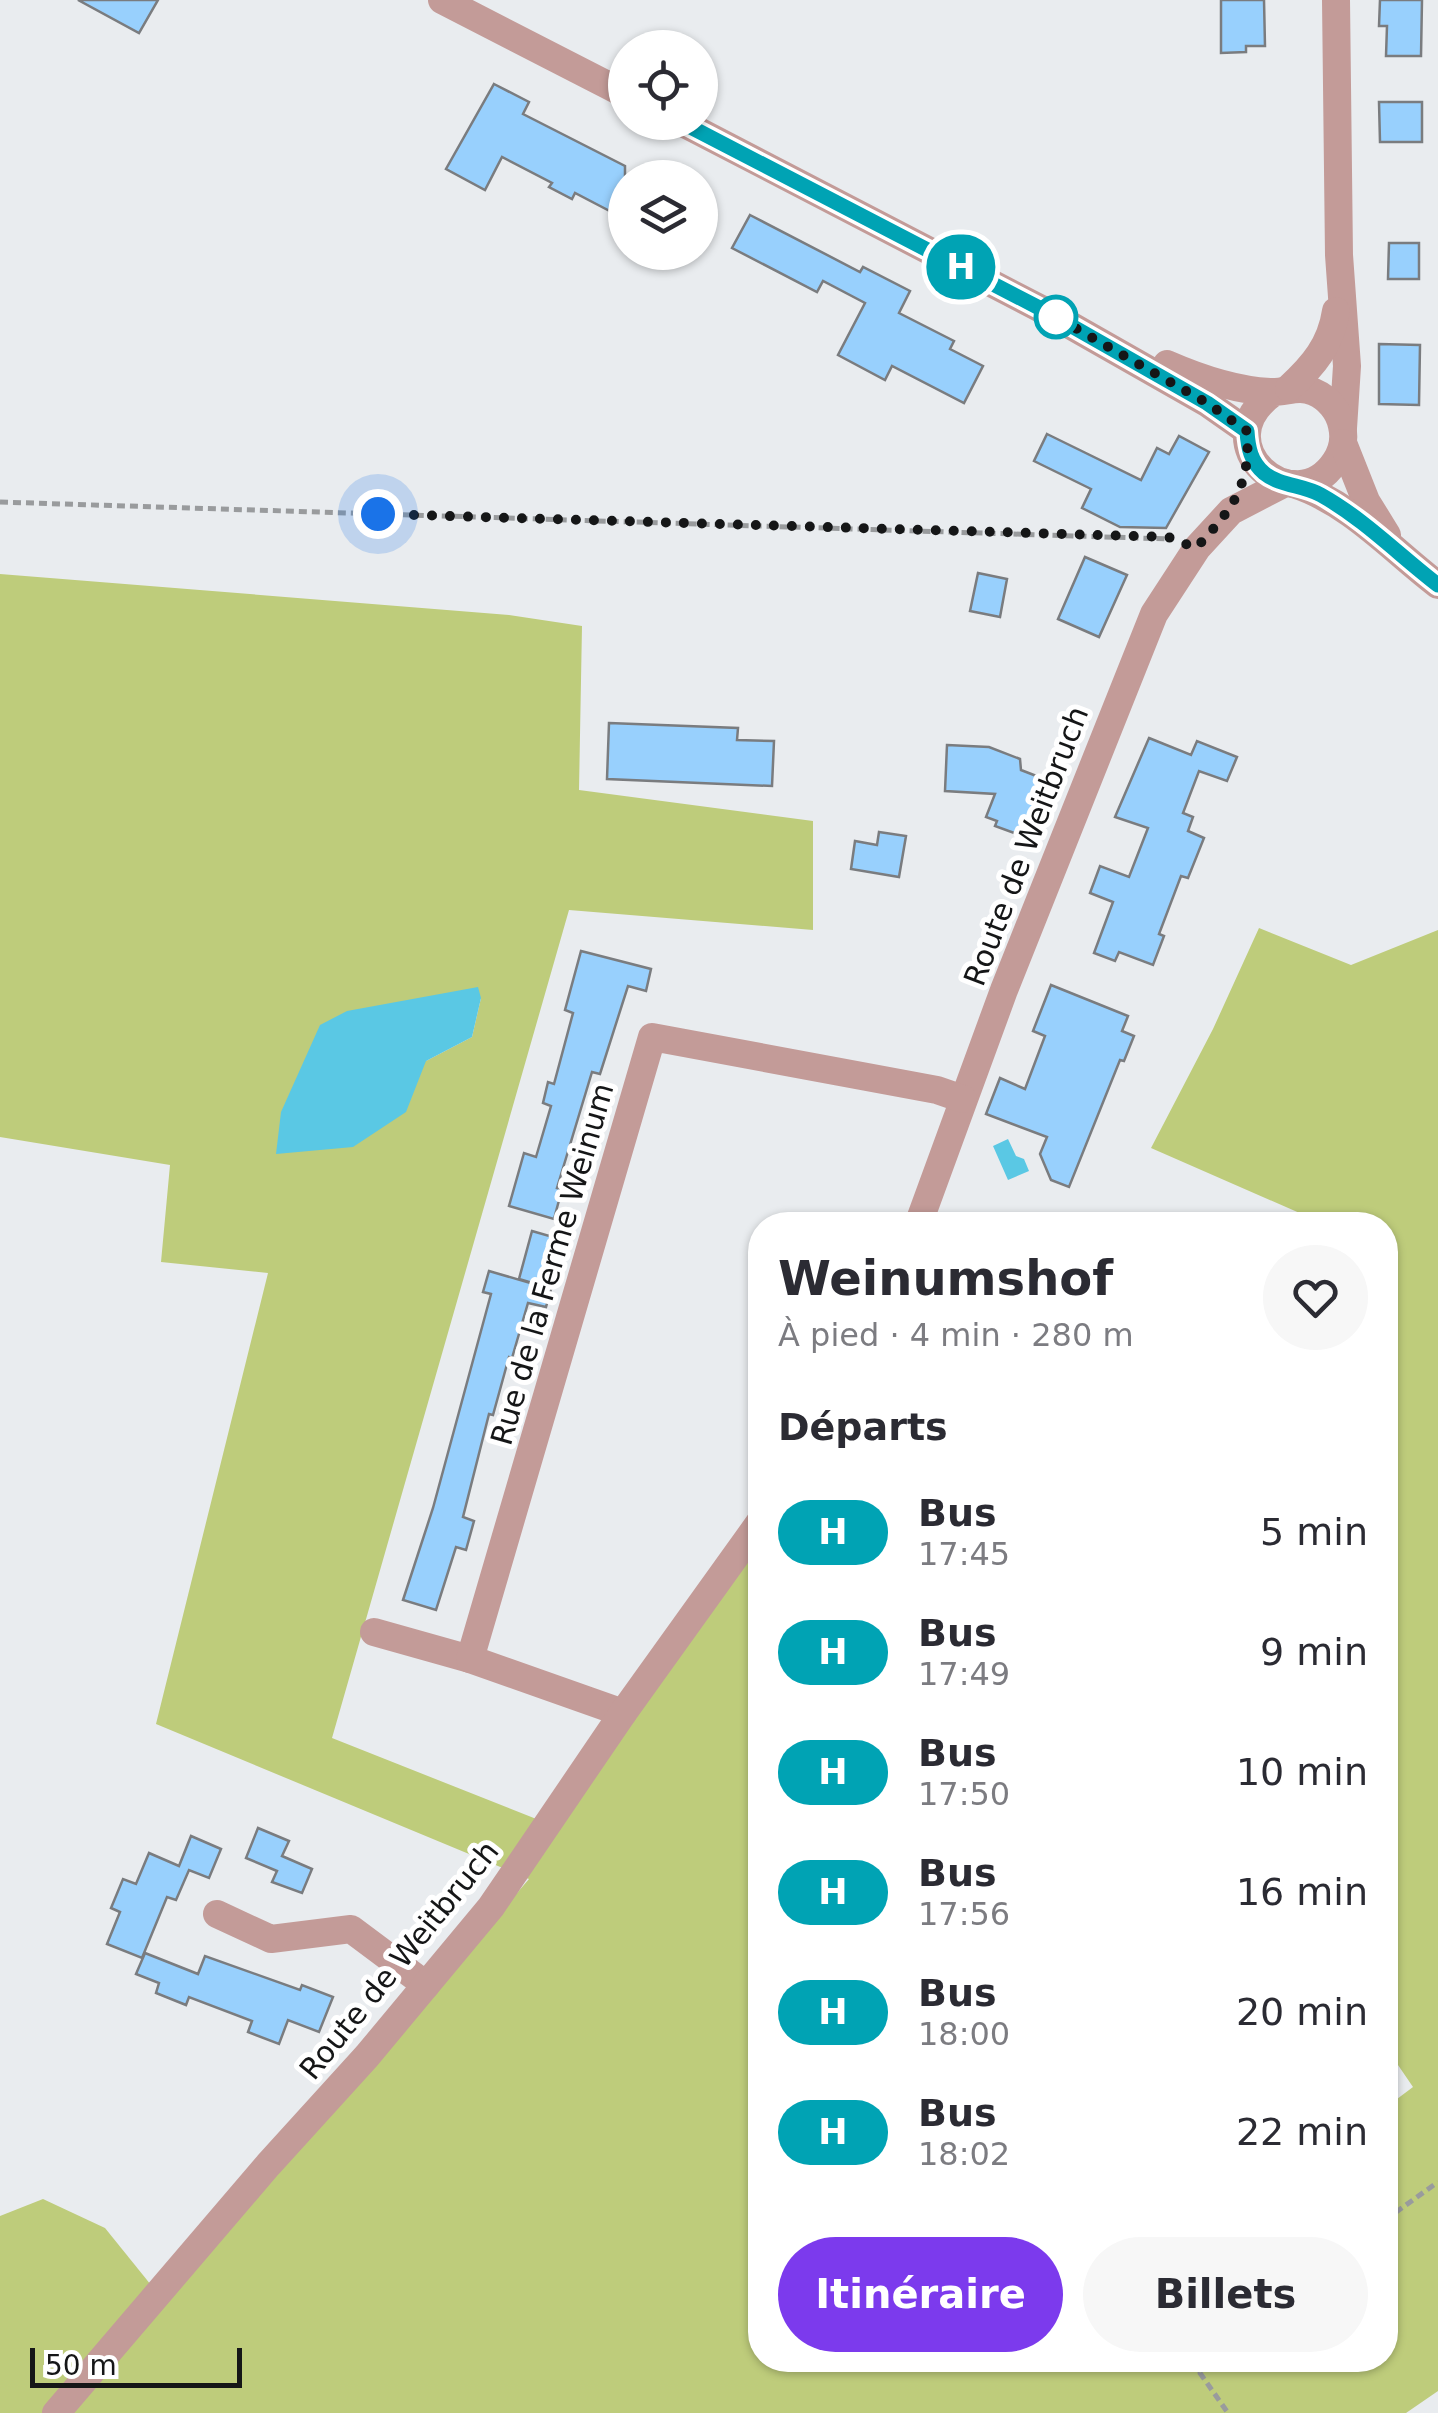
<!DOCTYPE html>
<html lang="fr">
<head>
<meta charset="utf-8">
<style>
	:root { --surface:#fff; --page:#f7f7f7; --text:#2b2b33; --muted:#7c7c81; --accent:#7c3aed }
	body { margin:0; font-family:"DejaVu Sans",sans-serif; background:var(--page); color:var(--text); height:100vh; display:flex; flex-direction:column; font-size:38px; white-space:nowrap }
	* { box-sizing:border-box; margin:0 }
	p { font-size:32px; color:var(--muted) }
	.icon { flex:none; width:55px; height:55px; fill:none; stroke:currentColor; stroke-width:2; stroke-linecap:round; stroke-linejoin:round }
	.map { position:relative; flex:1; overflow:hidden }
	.drawer { position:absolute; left:748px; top:1212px; width:650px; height:1160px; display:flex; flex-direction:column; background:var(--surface); border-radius:40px; box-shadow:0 2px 8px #0004 }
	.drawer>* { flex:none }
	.badge { padding:0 20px; border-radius:32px; font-size:35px; line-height:65px }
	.controls { position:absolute; left:608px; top:30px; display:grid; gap:20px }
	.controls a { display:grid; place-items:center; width:110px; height:110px; border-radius:50%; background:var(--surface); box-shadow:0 2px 8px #0004; font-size:50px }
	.scale { position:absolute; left:30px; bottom:25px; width:212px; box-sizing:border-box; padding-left:10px; border:5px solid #151617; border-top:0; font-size:28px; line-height:35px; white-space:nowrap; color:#151617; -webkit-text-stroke:8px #fff; paint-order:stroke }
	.you { position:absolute; width:50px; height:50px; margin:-25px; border:8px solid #fff; border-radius:50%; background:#1a73e8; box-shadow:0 0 0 15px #1a73e833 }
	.map>.badge { position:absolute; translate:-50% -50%; box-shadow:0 0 0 5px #fff }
	h2 { padding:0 30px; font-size:38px; line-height:90px }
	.round { display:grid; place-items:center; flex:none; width:105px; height:105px; border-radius:52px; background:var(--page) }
	.summary { display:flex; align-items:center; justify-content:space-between; height:170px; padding:0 30px }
	h1 { font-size:48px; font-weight:600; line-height:75px }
	.cta { display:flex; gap:20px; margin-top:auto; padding:20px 30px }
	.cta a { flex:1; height:115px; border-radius:60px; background:var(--accent); color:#fff; font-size:40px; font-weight:600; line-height:115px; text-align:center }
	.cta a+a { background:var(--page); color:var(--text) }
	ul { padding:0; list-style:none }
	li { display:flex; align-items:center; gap:30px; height:120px; padding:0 30px }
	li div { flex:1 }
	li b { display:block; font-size:38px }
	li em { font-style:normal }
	li .badge { min-width:110px; font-weight:700; text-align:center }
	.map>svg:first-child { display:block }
	.green { fill:#becc7b; fill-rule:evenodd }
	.water { fill:#5ac8e4 }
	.building { fill:#98d0fd; stroke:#7a7c7f; stroke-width:2.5 }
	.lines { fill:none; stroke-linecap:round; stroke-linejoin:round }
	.path { stroke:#999b9d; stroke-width:5; stroke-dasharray:8 5; stroke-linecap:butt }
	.minor { stroke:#c39b98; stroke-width:28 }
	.line-casing { stroke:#fff; stroke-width:22 }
	.line { stroke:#00a3b4; stroke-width:15 }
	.walk { stroke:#151617; stroke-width:10; stroke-dasharray:0 18 }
	.stop-dot { fill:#fff; stroke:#00a3b4; stroke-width:5 }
	.labels { text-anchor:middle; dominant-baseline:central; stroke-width:10; stroke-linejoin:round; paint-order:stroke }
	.street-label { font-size:30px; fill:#151617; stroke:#fff }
</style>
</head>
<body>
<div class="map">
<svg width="1438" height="2413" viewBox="0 0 1438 2413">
	<rect width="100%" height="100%" fill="#e9ecef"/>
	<g class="green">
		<path d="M 0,574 L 509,615 L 582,626 L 579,790 L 813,821 L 813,930 L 569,910 L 332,1738 L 554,1826 L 760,1541 L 760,2360 L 1385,2360 L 1385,2108 L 1413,2087 L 1385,2046 L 1385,1225 L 1327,1225 L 1151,1148 L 1213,1029 L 1259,928 L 1351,965 L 1438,930 L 1438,2391 L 1406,2413 L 69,2413 L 529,1879 L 156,1724 L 268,1273 L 161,1262 L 170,1165 L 0,1137 ZM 481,998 L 472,1037 L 426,1061 Z"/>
		<path d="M 43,2199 L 105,2228 L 151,2285 L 43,2413 L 0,2413 L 0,2216 Z"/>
	</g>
	<g class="water">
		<path d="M 478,987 L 481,998 L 472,1037 L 426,1061 L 406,1112 L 353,1147 L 276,1154 L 281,1112 L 320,1025 L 347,1011 Z"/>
		<path d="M 1008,1139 L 1016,1156 L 1024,1159 L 1029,1171 L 1008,1180 L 993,1146 Z"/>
	</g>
	<g class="building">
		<path d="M 78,0 L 158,0 L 139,33 Z"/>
		<path d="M 1221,0 L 1264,0 L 1265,46 L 1246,46 L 1246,52 L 1221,53 Z"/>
		<path d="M 1380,0 L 1422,0 L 1421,56 L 1386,56 L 1387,26 L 1379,26 Z"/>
		<path d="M 494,84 L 529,102 L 523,114 L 625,166 L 625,219 L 575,193 L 572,199 L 549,187 L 552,183 L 502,157 L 485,190 L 446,169 Z"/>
		<path d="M 1379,102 L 1422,102 L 1422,142 L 1380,142 Z"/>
		<path d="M 750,215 L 860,272 L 863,267 L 910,291 L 899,313 L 954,341 L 950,349 L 983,366 L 964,403 L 892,366 L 885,380 L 838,355 L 865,303 L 823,281 L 817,292 L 732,248 Z"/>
		<path d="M 1389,243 L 1419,243 L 1419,279 L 1388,279 Z"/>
		<path d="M 1379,344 L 1420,345 L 1419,405 L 1379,404 Z"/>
		<path d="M 1047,434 L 1141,480 L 1157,448 L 1169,454 L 1179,436 L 1209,452 L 1166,528 L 1120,527 L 1082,508 L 1091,489 L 1034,461 Z"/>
		<path d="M 1085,557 L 1127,575 L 1099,637 L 1058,619 Z"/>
		<path d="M 978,573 L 1007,579 L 1000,617 L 970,611 Z"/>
		<path d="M 609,723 L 738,728 L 737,740 L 774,741 L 772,786 L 607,779 Z"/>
		<path d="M 1149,738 L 1191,755 L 1197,741 L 1237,757 L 1227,781 L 1199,771 L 1183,813 L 1193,817 L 1188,831 L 1204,838 L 1188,878 L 1181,876 L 1159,934 L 1164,936 L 1153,965 L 1119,952 L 1115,961 L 1094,953 L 1113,902 L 1090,893 L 1100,866 L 1129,877 L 1148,828 L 1115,817 Z"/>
		<path d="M 947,745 L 989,747 L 1020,759 L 1021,770 L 1052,782 L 1031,839 L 995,826 L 997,821 L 986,817 L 995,794 L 945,791 Z"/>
		<path d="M 879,832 L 906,836 L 899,877 L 851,869 L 855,841 L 877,845 Z"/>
		<path d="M 581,951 L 651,969 L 646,991 L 628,986 L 600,1074 L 592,1072 L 557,1188 L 562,1189 L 554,1219 L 509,1206 L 524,1153 L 536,1157 L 551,1106 L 543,1103 L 548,1082 L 554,1084 L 573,1013 L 565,1010 Z"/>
		<path d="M 1051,985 L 1128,1016 L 1122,1031 L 1134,1036 L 1124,1061 L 1120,1060 L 1069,1187 L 1051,1180 L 1040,1154 L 1047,1137 L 986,1114 L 1000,1078 L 1025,1089 L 1045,1036 L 1033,1031 Z"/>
		<path d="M 532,1231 L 560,1239 L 546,1287 L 519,1279 Z"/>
		<path d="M 489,1271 L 551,1289 L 546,1307 L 528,1303 L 512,1358 L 509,1357 L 493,1415 L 489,1414 L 463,1517 L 474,1521 L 466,1550 L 456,1547 L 436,1610 L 403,1600 L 433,1508 L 491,1294 L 483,1292 Z"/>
		<path d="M 258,1828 L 289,1841 L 282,1856 L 312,1869 L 302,1893 L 272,1882 L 277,1871 L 246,1858 Z"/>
		<path d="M 191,1836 L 221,1849 L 209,1878 L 189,1870 L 176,1900 L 167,1897 L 142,1958 L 107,1944 L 120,1912 L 111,1908 L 123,1879 L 136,1884 L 149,1853 L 179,1866 Z"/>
		<path d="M 145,1953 L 198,1974 L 205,1956 L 300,1990 L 302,1985 L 333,1997 L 319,2032 L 288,2020 L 279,2044 L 248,2032 L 252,2021 L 189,1997 L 186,2005 L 156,1993 L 159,1983 L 136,1974 Z"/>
	</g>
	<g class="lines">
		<g class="path">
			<path d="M 0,502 L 1171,539"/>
			<path d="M 1385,2220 L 1438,2182"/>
			<path d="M 1204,2360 L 1200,2373 L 1228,2413"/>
		</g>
		<g class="minor">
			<path d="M 442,0 L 625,94"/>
			<path d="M 1336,0 L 1339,255 L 1347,366 L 1343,428"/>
			<path d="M 681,122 L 1047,312 L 1207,403 L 1247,431"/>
			<path d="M 1167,364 C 1199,378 1234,390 1270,392 C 1286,393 1298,385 1314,392 C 1328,398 1339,411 1342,426 C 1345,439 1342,452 1335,462 C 1294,523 1202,444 1273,393"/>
			<path d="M 1289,388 C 1313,366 1331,345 1336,311"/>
			<path d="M 1343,443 L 1366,501 L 1387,535"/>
			<path d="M 1293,484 C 1350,502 1392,550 1438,585"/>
			<path d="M 918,1225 L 1004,990 L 1154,614 L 1197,548 L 1231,511 L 1285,483"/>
			<path d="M 374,1632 L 470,1659"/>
			<path d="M 623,1713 L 470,1659 L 652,1037 L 937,1090 L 963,1099"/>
			<path d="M 217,1914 L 271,1939 L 351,1929 L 426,1985"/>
			<path d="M 56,2413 L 268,2165 L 367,2056 L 491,1907 L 623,1713 L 760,1522"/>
		</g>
	</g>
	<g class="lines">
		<defs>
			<path id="line" d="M 681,122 L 1047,312 L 1207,403 L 1247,431 C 1248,448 1251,462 1264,473 C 1280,486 1303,485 1321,495 C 1364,519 1399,555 1438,585"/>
		</defs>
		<use href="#line" class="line-casing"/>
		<use href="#line" class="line"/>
		<path class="walk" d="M 378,514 L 1168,537 L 1196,548 C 1232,509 1251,487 1247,431 L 1207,403 L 1047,312 L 1056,317"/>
	</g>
	<circle class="stop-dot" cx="1056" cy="317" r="20"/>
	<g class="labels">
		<g class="street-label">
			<text transform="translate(1026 846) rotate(-69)">Route de Weitbruch</text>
			<text transform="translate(552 1264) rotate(-74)">Rue de la Ferme Weinum</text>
			<text transform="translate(399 1960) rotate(-51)">Route de Weitbruch</text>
		</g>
	</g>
</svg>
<div class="controls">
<a><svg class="icon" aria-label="locate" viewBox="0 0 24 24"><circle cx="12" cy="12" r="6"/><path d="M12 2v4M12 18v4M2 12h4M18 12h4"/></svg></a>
<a><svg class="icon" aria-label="layers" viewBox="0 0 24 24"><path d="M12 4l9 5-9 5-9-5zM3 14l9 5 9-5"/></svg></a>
</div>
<div class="scale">50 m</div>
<div class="you" style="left:378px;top:514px"></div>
<b class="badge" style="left:961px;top:267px;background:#00a3b4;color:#fff">H</b>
<section class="drawer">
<div class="summary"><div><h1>Weinumshof</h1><p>À pied · 4 min · 280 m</p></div><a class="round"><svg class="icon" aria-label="heart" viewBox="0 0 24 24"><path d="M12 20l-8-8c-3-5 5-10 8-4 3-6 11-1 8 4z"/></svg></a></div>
<h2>Départs</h2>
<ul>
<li><span class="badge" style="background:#00a3b4;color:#fff">H</span><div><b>Bus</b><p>17:45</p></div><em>5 min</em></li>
<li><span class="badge" style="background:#00a3b4;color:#fff">H</span><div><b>Bus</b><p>17:49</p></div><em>9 min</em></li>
<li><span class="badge" style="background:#00a3b4;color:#fff">H</span><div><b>Bus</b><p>17:50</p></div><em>10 min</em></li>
<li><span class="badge" style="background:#00a3b4;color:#fff">H</span><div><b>Bus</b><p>17:56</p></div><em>16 min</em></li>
<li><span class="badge" style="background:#00a3b4;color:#fff">H</span><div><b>Bus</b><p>18:00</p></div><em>20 min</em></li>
<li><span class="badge" style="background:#00a3b4;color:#fff">H</span><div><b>Bus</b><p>18:02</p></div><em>22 min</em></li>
</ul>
<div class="cta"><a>Itinéraire</a><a>Billets</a></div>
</section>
</div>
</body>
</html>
